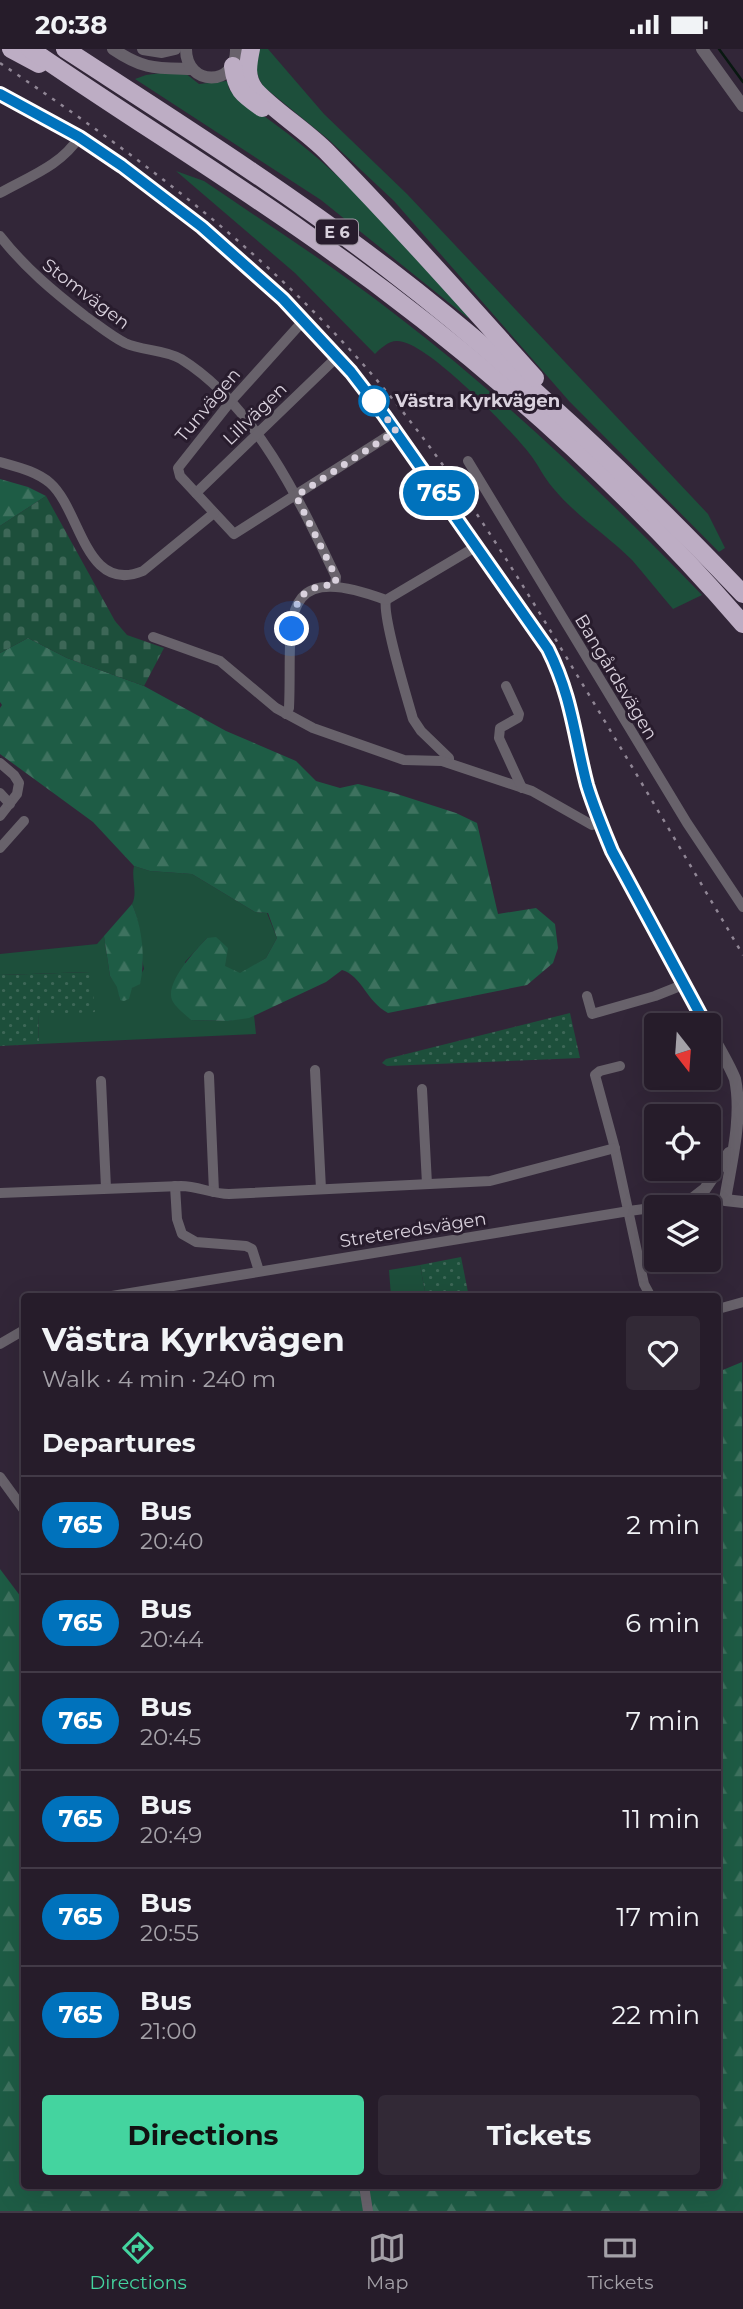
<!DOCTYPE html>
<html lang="en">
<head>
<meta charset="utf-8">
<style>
	:root { --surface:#261c2a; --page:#322936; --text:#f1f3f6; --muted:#a4a1a8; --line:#423a47; --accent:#44d49f }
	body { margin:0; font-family:Montserrat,sans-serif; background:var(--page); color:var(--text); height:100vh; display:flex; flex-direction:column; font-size:26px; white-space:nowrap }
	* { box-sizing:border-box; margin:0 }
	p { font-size:23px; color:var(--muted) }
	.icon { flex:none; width:38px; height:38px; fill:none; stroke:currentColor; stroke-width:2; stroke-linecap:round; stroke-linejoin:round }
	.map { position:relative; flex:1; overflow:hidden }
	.side { position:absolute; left:21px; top:1244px; width:700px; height:896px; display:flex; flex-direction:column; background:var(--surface); border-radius:7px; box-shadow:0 7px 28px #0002,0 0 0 2px var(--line) }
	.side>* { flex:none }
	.badge { padding:0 14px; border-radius:23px; font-size:24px; line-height:46px }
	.needle { width:46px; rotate:163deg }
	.buttons { position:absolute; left:644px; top:964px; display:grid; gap:14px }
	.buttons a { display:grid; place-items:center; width:77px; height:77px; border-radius:7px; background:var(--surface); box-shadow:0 7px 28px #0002,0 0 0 2px var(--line); font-size:35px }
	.you { position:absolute; width:35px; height:35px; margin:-18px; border:5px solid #fff; border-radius:50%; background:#1a73e8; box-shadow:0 0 0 10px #1a73e833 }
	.map>.badge { position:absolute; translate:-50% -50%; box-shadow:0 0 0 4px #fff }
	h2 { padding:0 21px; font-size:26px; line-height:63px }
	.round { display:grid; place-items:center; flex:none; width:74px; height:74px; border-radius:7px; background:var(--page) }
	.overview { display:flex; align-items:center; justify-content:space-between; height:119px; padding:0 21px }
	h1 { font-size:33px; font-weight:700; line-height:52px }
	.button { display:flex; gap:14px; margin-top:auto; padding:14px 21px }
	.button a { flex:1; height:80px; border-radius:7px; background:var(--accent); color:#111; font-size:28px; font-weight:700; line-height:80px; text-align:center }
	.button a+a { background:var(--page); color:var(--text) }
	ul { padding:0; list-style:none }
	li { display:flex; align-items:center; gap:21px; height:98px; padding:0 21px; border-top:2px solid var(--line) }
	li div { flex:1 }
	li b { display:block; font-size:26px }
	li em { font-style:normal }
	li .badge { min-width:77px; font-weight:700; text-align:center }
	.status { display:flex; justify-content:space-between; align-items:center; height:49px; padding:0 35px; background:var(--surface); direction:ltr }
	.status svg { height:19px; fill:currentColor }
	.tabs { display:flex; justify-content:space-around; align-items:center; height:98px; border-top:2px solid var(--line); background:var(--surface); font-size:19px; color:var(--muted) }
	.tabs a { display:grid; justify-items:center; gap:4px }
	.tabs .on { color:var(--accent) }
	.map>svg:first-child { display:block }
	.green { fill:#1d4f3b }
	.forest { fill:url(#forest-firs) }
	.cemetery { fill:url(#cemetery-stones) }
	.park { fill:url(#park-dots) }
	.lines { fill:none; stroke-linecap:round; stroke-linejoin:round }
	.stream { stroke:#091811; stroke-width:2.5 }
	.minor { stroke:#68626b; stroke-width:10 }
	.tertiary { stroke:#68626b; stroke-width:12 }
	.motorway { stroke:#bdadc4; stroke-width:18 }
	.rail { stroke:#908695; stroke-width:2.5; stroke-dasharray:3.5 7; stroke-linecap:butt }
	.line-casing { stroke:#fff; stroke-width:16 }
	.line { stroke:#0072bc; stroke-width:10 }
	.walk { stroke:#d9d1dd; stroke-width:7; stroke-dasharray:0 12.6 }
	.stop-dot { fill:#fff; stroke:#0072bc; stroke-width:3.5 }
	.labels { text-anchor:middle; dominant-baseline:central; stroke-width:6; stroke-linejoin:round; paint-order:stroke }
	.shield { fill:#281c2d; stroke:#a49ba8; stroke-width:2 }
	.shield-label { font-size:16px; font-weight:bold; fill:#d9d1dd }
	.street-label { font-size:18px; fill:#d9d1dd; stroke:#281c2d }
	.stop-label { font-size:18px; font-weight:bold; fill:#d9d1dd; stroke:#281c2d; text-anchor:start }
</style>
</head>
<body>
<div class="status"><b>20:38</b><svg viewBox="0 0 49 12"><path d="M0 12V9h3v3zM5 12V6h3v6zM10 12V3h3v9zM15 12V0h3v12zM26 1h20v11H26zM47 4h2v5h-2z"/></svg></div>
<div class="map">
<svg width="743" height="2162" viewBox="0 0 743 2162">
	<defs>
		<pattern id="forest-firs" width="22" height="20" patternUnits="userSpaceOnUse" patternTransform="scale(1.75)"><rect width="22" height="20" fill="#1e5c45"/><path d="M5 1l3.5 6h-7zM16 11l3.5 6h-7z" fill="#3e725f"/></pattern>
		<pattern id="cemetery-stones" width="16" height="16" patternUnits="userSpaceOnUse" patternTransform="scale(1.75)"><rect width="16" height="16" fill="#1d4f3b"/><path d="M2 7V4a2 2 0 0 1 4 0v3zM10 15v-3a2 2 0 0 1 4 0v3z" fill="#3d6757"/></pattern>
		<pattern id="park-dots" width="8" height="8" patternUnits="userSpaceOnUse" patternTransform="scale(1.75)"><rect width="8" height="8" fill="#1d4f3b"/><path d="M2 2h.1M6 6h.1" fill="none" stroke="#3d6757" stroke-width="1.8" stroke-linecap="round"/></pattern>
	</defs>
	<rect width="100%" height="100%" fill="#322638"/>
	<g class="green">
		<path d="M 257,0 L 268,0 L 324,65 L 407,145 L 708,465 L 725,499 L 719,503 L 569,352 L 394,152 L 328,90 L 264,38 C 255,25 255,15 257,0 Z"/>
		<path d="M 176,22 L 185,24 L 199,35 L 227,32 L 229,40 L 236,48 C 327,106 399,186 472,264 L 468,269 L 321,151 L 135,30 L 146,26 Z"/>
		<path d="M 176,122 L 204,132 C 268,176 335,218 396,266 C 506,350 606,447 702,546 L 673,560 C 659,544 646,527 632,511 C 607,486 576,467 553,439 C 544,429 538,415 529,404 C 510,380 426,291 397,292 C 388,292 380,300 375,305 L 295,224 Z"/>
		<path d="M 134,817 L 150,822 L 192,825 L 255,863 L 267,864 L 277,889 L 266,909 L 240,925 L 225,918 L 225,908 L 207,889 L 185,913 L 191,971 L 228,972 L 254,966 L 256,985 L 39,995 L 38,966 L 91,923 L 0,926 L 0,905 L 97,895 L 104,887 L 110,927 L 118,938 L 120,951 L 132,939 L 144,920 C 139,896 142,878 132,855 C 138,844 131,829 134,817 Z"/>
		<path d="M 420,1216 L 426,1248 L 391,1248 L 389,1221 Z"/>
	</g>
	<g class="forest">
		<path d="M 0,430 L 28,438 L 46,447 L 0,477 Z"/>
		<path d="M 28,589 L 67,609 L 144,637 L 226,682 L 296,712 L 316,732 L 340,739 L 358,735 L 394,744 L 456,764 L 477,774 L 498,865 L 536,859 L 555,875 L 558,899 L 553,914 L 527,936 L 388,964 C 366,952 362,927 342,921 L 326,933 L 249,969 L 228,972 L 191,971 C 186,966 175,958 172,951 C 165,933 196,901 207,889 L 216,888 L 228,899 L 225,917 L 240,924 L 266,909 L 277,889 L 268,864 L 255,863 L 192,825 L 150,822 L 134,817 L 93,773 L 0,705 L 0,659 L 2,656 L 0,653 L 0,604 Z"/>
		<path d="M 132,855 C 142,877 146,911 140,935 L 132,939 L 129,950 L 124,952 L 120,951 L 117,938 L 110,927 L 104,887 Z"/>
		<path d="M 742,1313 L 743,2162 L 0,2162 L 0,1520 L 21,1548 L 24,1548 L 24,2137 L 718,2137 L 718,1323 Z"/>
	</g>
	<path class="cemetery" d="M 46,447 L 115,572 L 127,586 L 164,599 L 144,637 L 67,609 L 28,589 L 0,604 L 0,477 Z"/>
	<g class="park">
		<path d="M 91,923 L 95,963 L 38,966 L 39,995 L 0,997 L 0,926 Z"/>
		<path d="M 570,964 L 580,1009 L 387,1017 L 382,1014 L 386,1010 Z"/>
		<path d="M 461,1208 L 469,1248 L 426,1248 L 420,1216 Z"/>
	</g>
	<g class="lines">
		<path class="stream" d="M 719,0 L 743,33"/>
		<g class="minor">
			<path d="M 0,144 C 28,128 62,116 79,88"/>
			<path d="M 0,187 C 25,219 54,243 85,267 C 98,276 111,287 125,294 C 142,302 164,300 181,310 C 255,356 300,452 336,528 L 335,536"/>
			<path d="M 303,272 L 231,352 L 178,419 L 180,427 L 234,485 L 396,382"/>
			<path d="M 468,412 L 687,774 L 743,858"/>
			<path d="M 0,413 C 17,418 36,422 50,434 C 81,461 85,546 143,522 L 214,464"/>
			<path d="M 196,444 L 337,308"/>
			<path d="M 386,551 C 382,567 407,649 413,670 L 421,682 L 449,709 L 449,714"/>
			<path d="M 153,588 L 220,612 L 276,659 L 313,679 L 404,711 L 442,712 L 532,742 L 592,776 L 600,774"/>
			<path d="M 506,637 L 519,665 L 518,669 L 500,679 L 499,689 L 522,739"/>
			<path d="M 286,665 L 289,659 C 293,576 272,508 386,551 L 477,497"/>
			<path d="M 0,714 L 14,726 L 19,734 L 17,745 L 0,767"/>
			<path d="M 0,744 L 10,755"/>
			<path d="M 0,799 L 24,772"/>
			<path d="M 587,947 L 592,965 L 655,947 L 685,935"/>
			<path d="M 620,1017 L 600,1022 L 595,1026 L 614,1096 L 644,1235 L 651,1248"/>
			<path d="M 315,1021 L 321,1140"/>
			<path d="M 209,1027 L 214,1143"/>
			<path d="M 101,1032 L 106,1139"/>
			<path d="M 422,1040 L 427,1135"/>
			<path d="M 175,1137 L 177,1170 L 182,1185 L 196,1193 L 246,1197 L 252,1200 L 259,1222"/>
			<path d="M 0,1144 L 181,1137 C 198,1137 212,1145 229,1145 L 490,1132 L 615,1099"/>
			<path d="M 106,1248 L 629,1162 L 704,1152 L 725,1151"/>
			<path d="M 718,1260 L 743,1253"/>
			<path d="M 0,1295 L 24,1281"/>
			<path d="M 0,1428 L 24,1461"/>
			<path d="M 364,2137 L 368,2162"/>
		</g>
		<g class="tertiary">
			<path d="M 113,0 C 144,21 156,19 192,20"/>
			<path d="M 143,0 L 162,3 L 175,0"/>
			<path d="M 186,0 C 186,38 237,38 236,0"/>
			<path d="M 702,0 L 743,57"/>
			<path d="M 0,45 L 79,88 L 123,117 L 203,178 L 283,250 L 351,323 L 384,366 L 548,600 C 571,646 574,687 587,736 C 594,759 603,780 612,802 L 706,976"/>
			<path d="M 709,981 C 718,997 728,1013 735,1030 C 743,1068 731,1113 725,1151 L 743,1153"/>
			<path d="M 687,1154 L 705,1140 L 729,1104"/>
		</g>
		<g class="motorway">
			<path d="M 11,0 L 39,15"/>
			<path d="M 30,0 C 121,63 216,121 307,185 C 466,296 616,428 743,575"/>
			<path d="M 65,0 C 174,71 285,141 388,220 C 516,318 632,429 743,545"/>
			<path d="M 251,0 C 248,15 245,28 255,41 C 274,62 307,82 328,104 C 399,177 467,253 535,329"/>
			<path d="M 233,17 C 236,41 242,45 262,59"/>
		</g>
		<path class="rail" d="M 0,14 C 122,96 238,181 339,289 C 432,387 502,501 571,616 C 629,712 686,809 743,906"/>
	</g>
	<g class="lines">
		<defs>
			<path id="line" d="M 0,45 L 79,88 L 122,117 L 202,178 L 283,250 L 351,323 L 384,366 L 548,600 C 572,648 574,686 587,736 C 594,759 603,780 612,802 L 706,976"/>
		</defs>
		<use href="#line" class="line-casing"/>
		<use href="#line" class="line"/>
		<path class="walk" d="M 292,580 C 295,550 302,536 335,536 L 336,528 L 296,447 L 396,382 L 374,352"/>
	</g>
	<circle class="stop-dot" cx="374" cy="352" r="14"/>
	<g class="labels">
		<rect class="shield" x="316" y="170.5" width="42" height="25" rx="5"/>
		<g class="shield-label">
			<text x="337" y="183">E 6</text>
		</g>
		<g class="street-label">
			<text transform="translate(86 245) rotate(37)">Stomvägen</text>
			<text transform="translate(208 356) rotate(-50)">Tunvägen</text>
			<text transform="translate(255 365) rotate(-44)">Lillvägen</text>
			<text transform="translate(616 628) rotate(59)">Bangårdsvägen</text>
			<text transform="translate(413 1181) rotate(-9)">Streteredsvägen</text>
		</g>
		<g class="stop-label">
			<text x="395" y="352">Västra Kyrkvägen</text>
		</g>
	</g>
</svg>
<div class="buttons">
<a><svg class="needle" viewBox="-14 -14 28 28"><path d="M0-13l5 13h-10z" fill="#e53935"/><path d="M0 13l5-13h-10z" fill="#a4a1a8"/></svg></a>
<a><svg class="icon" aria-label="locate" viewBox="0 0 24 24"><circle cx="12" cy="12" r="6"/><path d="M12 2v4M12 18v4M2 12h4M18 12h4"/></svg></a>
<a><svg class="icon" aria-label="layers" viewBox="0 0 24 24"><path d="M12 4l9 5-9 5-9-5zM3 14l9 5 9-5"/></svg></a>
</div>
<div class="you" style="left:292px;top:580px"></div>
<b class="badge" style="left:439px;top:444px;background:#0072bc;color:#fff">765</b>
<section class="side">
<div class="overview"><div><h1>Västra Kyrkvägen</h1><p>Walk · 4 min · 240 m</p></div><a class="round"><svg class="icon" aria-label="heart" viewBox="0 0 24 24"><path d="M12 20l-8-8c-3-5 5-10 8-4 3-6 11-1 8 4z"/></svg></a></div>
<h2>Departures</h2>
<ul>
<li><span class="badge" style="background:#0072bc;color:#fff">765</span><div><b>Bus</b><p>20:40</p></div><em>2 min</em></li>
<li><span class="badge" style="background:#0072bc;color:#fff">765</span><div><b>Bus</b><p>20:44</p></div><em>6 min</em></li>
<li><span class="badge" style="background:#0072bc;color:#fff">765</span><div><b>Bus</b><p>20:45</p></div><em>7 min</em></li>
<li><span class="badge" style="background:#0072bc;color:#fff">765</span><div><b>Bus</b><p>20:49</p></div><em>11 min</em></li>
<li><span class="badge" style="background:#0072bc;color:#fff">765</span><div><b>Bus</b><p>20:55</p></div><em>17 min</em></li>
<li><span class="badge" style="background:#0072bc;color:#fff">765</span><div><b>Bus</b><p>21:00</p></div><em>22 min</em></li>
</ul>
<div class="button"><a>Directions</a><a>Tickets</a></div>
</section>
</div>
<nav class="tabs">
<a class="on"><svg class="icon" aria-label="directions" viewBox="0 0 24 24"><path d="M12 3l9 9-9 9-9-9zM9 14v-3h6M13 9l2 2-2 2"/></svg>Directions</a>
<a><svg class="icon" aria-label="map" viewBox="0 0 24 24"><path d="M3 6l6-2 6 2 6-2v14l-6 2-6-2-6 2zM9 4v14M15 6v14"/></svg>Map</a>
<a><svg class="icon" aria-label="tickets" viewBox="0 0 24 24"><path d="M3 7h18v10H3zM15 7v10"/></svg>Tickets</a>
</nav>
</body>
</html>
